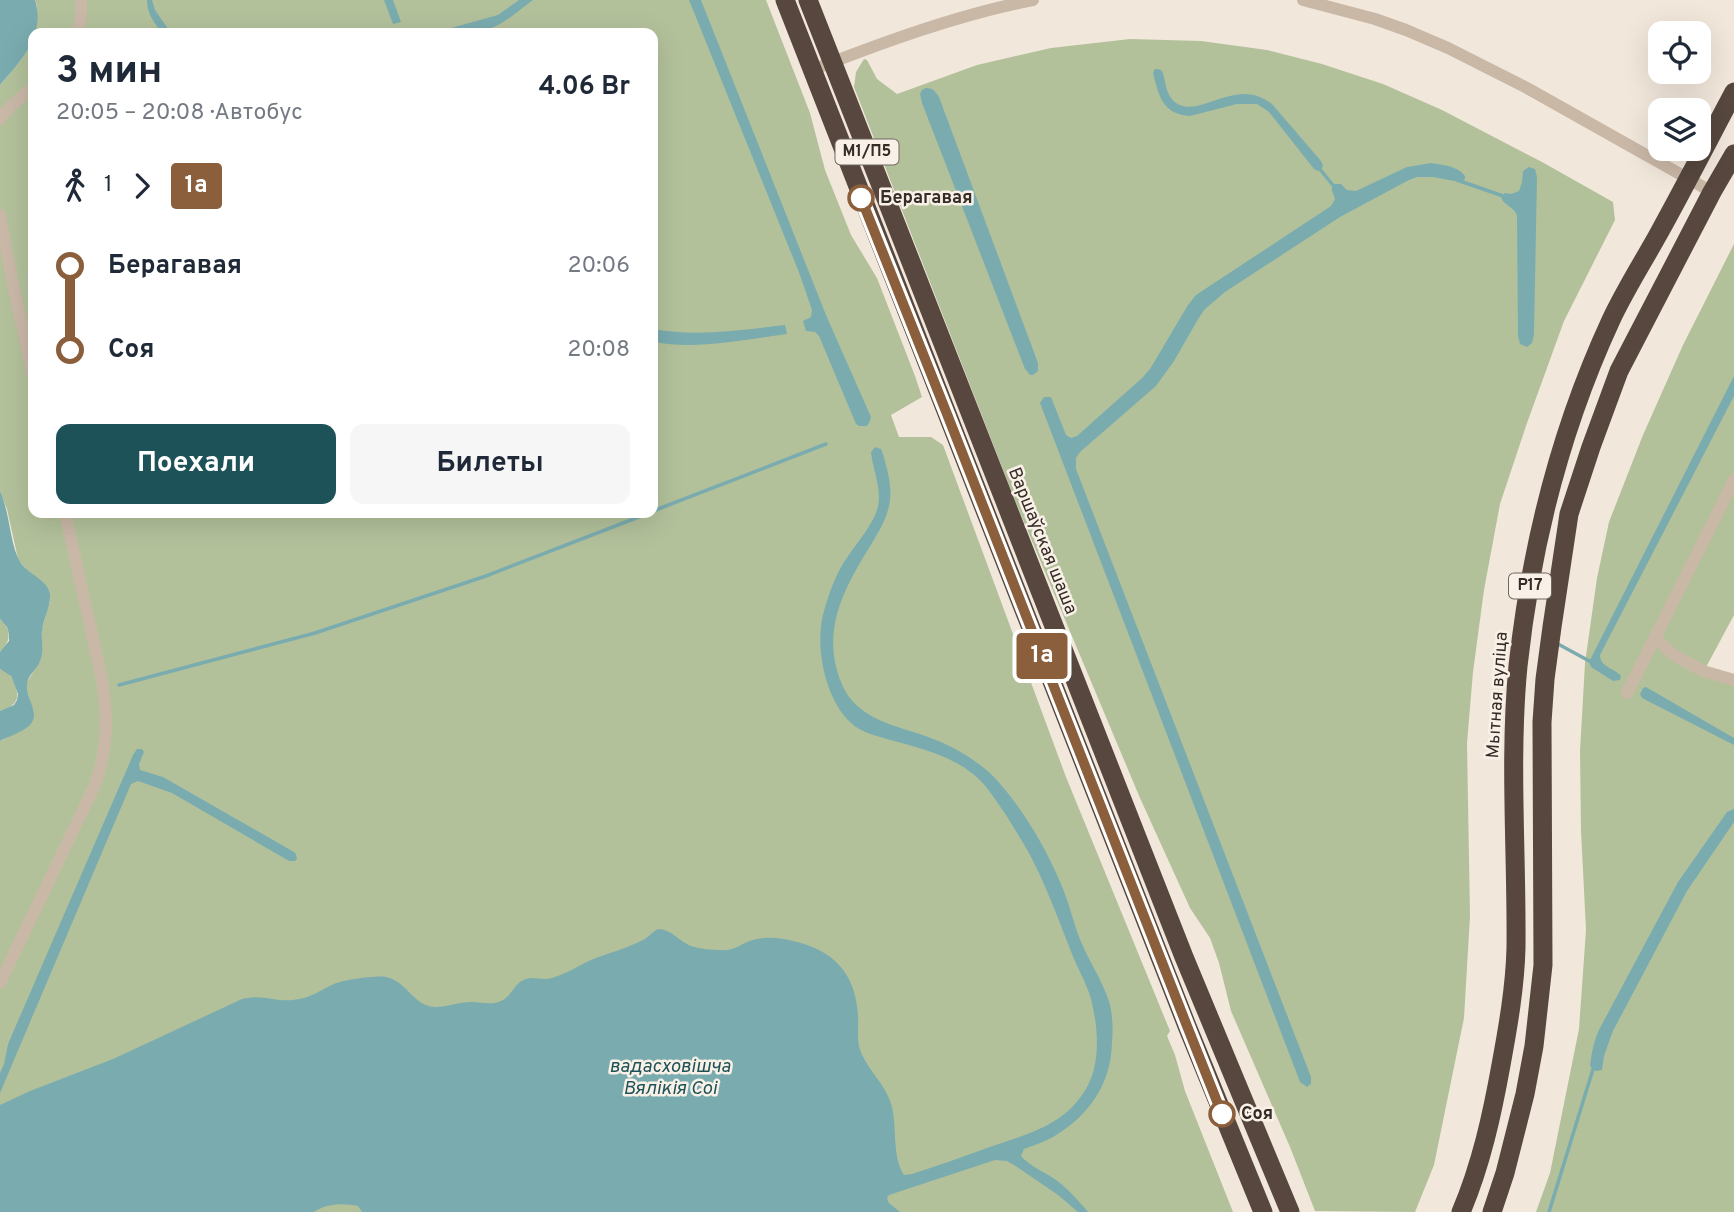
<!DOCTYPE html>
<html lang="ru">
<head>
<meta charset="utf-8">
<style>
	:root { --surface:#fff; --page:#f6f6f7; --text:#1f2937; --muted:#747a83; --accent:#1d5358 }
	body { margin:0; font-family:Overpass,sans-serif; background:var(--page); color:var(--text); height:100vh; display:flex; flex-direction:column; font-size:26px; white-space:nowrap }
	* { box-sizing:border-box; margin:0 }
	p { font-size:23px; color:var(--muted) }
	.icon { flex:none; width:38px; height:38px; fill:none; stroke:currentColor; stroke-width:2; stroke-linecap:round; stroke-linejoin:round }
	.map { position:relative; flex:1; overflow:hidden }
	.details { position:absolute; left:28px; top:28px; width:630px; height:490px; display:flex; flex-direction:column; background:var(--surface); border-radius:14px; box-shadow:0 7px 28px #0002 }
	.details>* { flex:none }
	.badge { padding:0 14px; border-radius:5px; font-size:24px; line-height:46px }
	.buttons { position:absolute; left:1648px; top:21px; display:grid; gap:14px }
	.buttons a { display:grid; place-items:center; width:63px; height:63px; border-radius:14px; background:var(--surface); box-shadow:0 7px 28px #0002; font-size:35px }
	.map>.badge { position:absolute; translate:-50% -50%; box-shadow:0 0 0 4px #fff }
	.legs { display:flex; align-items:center; gap:10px; height:77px; padding:0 28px; font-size:23px }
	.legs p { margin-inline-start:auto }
	.overview { display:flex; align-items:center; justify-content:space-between; height:119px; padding:0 28px }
	h1 { font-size:38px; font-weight:700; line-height:52px }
	.primary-button { display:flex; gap:14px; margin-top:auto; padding:14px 28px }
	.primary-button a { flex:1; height:80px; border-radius:14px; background:var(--accent); color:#fff; font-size:28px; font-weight:700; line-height:80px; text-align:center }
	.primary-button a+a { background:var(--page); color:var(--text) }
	ul { padding:0 28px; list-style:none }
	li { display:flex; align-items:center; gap:24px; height:84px; font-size:26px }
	li i { display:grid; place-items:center; width:10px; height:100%; margin:0 9px; background:currentColor }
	li i::after { content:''; width:18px; height:18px; margin:-9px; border:5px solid; border-radius:50%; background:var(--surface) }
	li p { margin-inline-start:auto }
	li:first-child i { background:linear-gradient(#0000 50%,currentColor 0) }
	li:last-child i { background:linear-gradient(currentColor 50%,#0000 0) }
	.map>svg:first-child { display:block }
	.green { fill:#b3c19b }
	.water { fill:#7aacaf }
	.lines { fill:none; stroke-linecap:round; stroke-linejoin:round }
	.stream { stroke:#7aacaf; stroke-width:3.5 }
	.minor { stroke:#cab8a7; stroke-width:12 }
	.highway { stroke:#57473e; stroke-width:19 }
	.line-1-casing { stroke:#fff; stroke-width:16 }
	.line-1 { stroke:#8b5e3c; stroke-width:10 }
	.stop-1-dot { fill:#fff; stroke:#8b5e3c; stroke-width:3.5 }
	.labels { text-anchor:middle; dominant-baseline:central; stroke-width:5; stroke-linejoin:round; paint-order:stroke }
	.shield { fill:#f9f1e7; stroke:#706761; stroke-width:2 }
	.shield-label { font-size:16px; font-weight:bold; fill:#362c27 }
	.stop-label { font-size:18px; font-weight:bold; fill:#362c27; stroke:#f9f1e7; text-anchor:start }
	.street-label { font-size:18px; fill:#362c27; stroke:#f9f1e7 }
	.water-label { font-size:19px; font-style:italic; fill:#1d5358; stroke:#f9f1e7 }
</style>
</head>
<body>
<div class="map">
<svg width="1734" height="1212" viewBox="0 0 1734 1212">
	<rect width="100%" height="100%" fill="#f2e7db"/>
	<g class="green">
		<path d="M 35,0 L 766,0 L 810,113 L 825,170 L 851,235 L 877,278 L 915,376 L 922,397 L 891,415 L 899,437 L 931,437 L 943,445 L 1066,777 L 1170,1031 L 1167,1036 L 1175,1055 L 1185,1091 L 1233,1212 L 0,1212 L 0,741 L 27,727 L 34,712 L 26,688 L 27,682 L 40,661 L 42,628 L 50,601 L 43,582 L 28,572 L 18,559 L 7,509 L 0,491 L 0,85 C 13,70 26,56 33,37 L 33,513 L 653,513 L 653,33 L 35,33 L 37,6 Z"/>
		<path d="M 1130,39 L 1201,41 L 1267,50 L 1322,64 L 1383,84 L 1442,110 L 1542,162 L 1613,202 L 1615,220 L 1564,321 L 1527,423 L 1500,504 L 1484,590 L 1473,672 L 1467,743 L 1470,916 L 1464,1018 L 1434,1165 L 1415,1212 L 1315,1211 L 1290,1147 L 1231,1011 L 1219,963 L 1210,938 L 1190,908 L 1140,798 L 1016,503 L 854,87 L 856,72 L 864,59 L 867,60 L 877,79 L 897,94 L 977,65 L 1051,48 Z"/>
		<path d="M 1734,244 L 1734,615 L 1704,671 L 1734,680 L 1734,1212 L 1536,1212 L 1550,1173 L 1579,1029 L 1586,930 L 1581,831 L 1580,751 L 1585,663 L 1597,578 L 1609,522 L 1643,435 L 1683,345 Z"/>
		<path d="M 0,619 C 12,629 11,642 0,652 Z"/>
		<path d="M 0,669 C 3,671 7,672 10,675 C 11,676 15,685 15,686 C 21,700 14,707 0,711 Z"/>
	</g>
	<g class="water">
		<path d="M 0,0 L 35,0 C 46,34 21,61 0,85 Z"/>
		<path d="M 147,0 L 152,0 L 155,10 L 171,33 L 162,33 C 154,22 147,14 147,0 Z"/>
		<path d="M 384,0 L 393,0 L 401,22 L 393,24 Z"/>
		<path d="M 519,0 L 533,0 C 522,8 512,17 500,24 C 480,35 455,33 433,33 L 498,15 Z"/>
		<path d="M 689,0 L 701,0 L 826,315 L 871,417 L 870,421 L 867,426 L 859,426 L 856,424 L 819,336 L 815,332 L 806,331 L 803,321 L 811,317 L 812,310 L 800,275 Z"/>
		<path d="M 1155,69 C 1157,69 1159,69 1161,70 C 1167,75 1162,100 1183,106 C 1190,108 1197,106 1204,104 C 1229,96 1249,86 1272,104 L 1321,161 L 1323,165 L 1322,169 L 1318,171 L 1314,169 L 1269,112 L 1257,104 L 1237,104 L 1190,116 C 1162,114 1159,96 1153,73 Z"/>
		<path d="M 926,88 C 933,88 935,91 939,97 L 1038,363 L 1038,371 L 1033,375 L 1030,375 L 1025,369 L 922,103 L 920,94 L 922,90 Z"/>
		<path d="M 1431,163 C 1443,165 1458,166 1465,176 L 1465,179 L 1460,182 L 1433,177 L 1417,177 L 1409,180 L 1340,217 L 1225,292 L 1204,310 L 1197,321 L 1174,361 L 1156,386 L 1080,452 L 1076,458 L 1076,469 L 1311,1077 L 1311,1084 L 1307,1087 L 1300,1082 L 1040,403 L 1044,397 L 1051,397 L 1066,435 L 1071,438 L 1077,436 L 1142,378 L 1150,369 L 1188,305 L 1196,295 L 1331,206 L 1335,199 L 1332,191 L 1332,187 L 1334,184 L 1341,184 L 1347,190 L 1356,191 L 1407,167 Z"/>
		<path d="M 1529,167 L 1535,169 L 1537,177 L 1534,335 L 1532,343 L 1527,347 L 1520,344 L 1518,336 L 1517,215 C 1513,206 1503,205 1501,197 L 1505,193 L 1511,194 L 1519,191 L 1522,182 L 1523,171 Z"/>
		<path d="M 785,325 L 787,334 C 743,340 697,350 653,342 L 653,329 C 697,337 741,330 785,325 Z"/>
		<path d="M 1734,376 L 1734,396 L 1600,655 C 1600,667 1614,668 1621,676 L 1620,680 L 1613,681 L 1591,667 L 1589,662 Z"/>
		<path d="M 875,447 L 881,449 L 883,454 C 887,469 892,485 890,500 C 888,518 878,533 869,548 C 843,590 821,632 841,682 C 857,724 905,726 941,742 C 959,750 980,763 994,777 C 1022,807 1045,846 1061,884 C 1068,900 1072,917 1078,934 C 1086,957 1101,977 1109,1001 C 1113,1015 1113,1029 1112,1043 C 1111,1084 1089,1116 1053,1137 C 1044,1142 1034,1145 1024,1149 L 1021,1156 C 1029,1165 1040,1170 1050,1176 C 1065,1185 1077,1199 1088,1212 L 1078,1212 L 1058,1195 L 1014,1165 L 1007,1161 L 995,1160 L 889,1195 L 887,1198 L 889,1203 L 900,1212 L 362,1212 L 358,1206 C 344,1203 327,1203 314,1212 L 0,1212 L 0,1105 L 30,1091 L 113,1059 L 242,999 C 264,993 278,1004 299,999 C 312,997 322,989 334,984 C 344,980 375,975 386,977 C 407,981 413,1006 435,1007 C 447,1007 459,1002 472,1002 C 482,1002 493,1006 503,1000 C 513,994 515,982 526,979 C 535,976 543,981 552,978 C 566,974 578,966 591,960 C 608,953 625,949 641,941 C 648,938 652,932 658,929 C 671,929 679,941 691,946 C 700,949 712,950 722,950 C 733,951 738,946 747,942 C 759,937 772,937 784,939 C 829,947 855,968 858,1015 C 859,1027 856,1041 861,1052 C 869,1072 886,1084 892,1107 C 897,1129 892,1156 904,1175 L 912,1174 C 937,1166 962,1157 987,1148 C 1023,1135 1059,1128 1082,1095 C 1100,1071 1099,1036 1093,1008 C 1090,990 1081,975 1074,959 C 1061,927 1049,892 1033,861 C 1025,845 1015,830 1006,815 C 996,801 987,785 973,774 C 945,751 904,745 870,734 C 863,731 856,728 851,723 C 826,700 816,652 822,619 C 826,602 832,584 840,569 C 850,550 871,529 877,510 C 883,490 873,472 871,452 Z"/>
		<path d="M 0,491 C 10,512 10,547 21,563 C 29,575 47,579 50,594 C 51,607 43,619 42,631 C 41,640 44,649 41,658 C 39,669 27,674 27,686 C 26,698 39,711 32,722 C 27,731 9,736 0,741 L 0,711 L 14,705 L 17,700 L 18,694 L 11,676 L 0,669 L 0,652 L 9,641 L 9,634 L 7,627 L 0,619 Z"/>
		<path d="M 1646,687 L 1734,738 L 1734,745 L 1642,698 L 1640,694 L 1643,688 Z"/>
		<path d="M 137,749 L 142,749 L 144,752 L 139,764 L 140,770 L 163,777 L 294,852 L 296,854 L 297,859 L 295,861 L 289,861 L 172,793 L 138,781 L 131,784 L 0,1093 L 0,1073 L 4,1064 L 8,1044 L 133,755 Z"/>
		<path d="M 1734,809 L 1734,822 L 1687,891 L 1613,1031 L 1604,1056 L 1602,1070 L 1596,1071 L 1590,1066 C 1592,1051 1594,1039 1601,1026 L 1678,882 L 1727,812 Z"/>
	</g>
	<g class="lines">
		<g class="stream">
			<path d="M 1319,168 L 1336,189"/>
			<path d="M 1457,180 L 1506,197"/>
			<path d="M 653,511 L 826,444"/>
			<path d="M 1558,644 L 1593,663"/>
			<path d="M 119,685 L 315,633 L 486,576 L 649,513"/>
			<path d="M 1549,1212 L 1594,1066"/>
		</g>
		<g class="minor">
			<path d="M 1303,0 L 1375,19 L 1406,30 L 1448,48 L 1527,88 L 1712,192"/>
			<path d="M 78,33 L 81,14 L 81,0"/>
			<path d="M 812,70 C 884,42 957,15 1033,0"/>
			<path d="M 0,119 L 9,108 L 33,87"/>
			<path d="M 0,215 L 13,285 L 33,375"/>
			<path d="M 1656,638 L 1672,654 L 1703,671 L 1734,680"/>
			<path d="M 1627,693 L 1734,480"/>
			<path d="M 0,983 L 94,787 C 108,751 108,718 102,680 L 65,513"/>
		</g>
		<g class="highway">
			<path d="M 785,0 L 1187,1026 L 1263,1212"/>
			<path d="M 808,0 L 1184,957 L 1290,1212"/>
			<path d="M 1461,1212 C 1481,1165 1492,1115 1501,1065 C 1508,1027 1515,987 1516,948 C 1517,854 1509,759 1518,666 C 1531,547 1561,428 1611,320 C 1625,290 1643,262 1659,233 C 1685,186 1709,139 1734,92"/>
			<path d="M 1492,1212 L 1505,1173 L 1525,1094 L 1534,1046 L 1543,965 L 1542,722 L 1545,679 L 1552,627 L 1569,514 L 1591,447 L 1619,371 L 1712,192 L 1734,154"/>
		</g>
	</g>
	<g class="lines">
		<defs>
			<path id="line-1" d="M 861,198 L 947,414 L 1187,1026 L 1222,1114"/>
		</defs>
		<use href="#line-1" class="line-1-casing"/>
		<use href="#line-1" class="line-1"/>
	</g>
	<g class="stop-1-dot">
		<circle cx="861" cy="198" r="12"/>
		<circle cx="1222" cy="1114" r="12"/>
	</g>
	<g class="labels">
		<g class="shield">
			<rect x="835.5" y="139.5" width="63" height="25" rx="5"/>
			<rect x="1509" y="573.5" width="42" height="25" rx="5"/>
		</g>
		<g class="shield-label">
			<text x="867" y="152">М1/П5</text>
			<text x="1530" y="586">Р17</text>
		</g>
		<g class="stop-label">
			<text x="880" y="198">Берагавая</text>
			<text x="1241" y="1114">Соя</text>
		</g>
		<g class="street-label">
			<text transform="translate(1042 541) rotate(68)">Варшаўская шаша</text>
			<text transform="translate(1498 695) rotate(-86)">Мытная вуліца</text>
		</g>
		<g class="water-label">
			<text x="670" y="1067">вадасховішча<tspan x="670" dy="22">Вялікія Соі</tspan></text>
		</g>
	</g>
</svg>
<div class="buttons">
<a><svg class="icon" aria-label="locate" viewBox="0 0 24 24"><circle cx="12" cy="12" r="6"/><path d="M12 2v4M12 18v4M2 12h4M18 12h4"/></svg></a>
<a><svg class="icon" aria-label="layers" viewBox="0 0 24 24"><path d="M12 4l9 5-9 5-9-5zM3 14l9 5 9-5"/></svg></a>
</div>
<b class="badge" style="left:1042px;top:656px;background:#8b5e3c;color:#fff">1а</b>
<section class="details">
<div class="overview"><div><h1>3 мин</h1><p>20:05 – 20:08 · Автобус</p></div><b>4.06 Br</b></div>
<div class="legs"><svg class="icon" aria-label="walk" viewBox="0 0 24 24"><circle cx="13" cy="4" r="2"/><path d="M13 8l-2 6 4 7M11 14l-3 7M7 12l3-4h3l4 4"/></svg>1<svg class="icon" aria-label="forward" viewBox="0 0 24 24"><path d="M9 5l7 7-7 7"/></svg><b class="badge" style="background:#8b5e3c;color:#fff">1а</b></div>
<ul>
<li><i style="color:#8b5e3c"></i><b>Берагавая</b><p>20:06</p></li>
<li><i style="color:#8b5e3c"></i><b>Соя</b><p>20:08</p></li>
</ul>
<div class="primary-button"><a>Поехали</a><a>Билеты</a></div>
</section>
</div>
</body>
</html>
